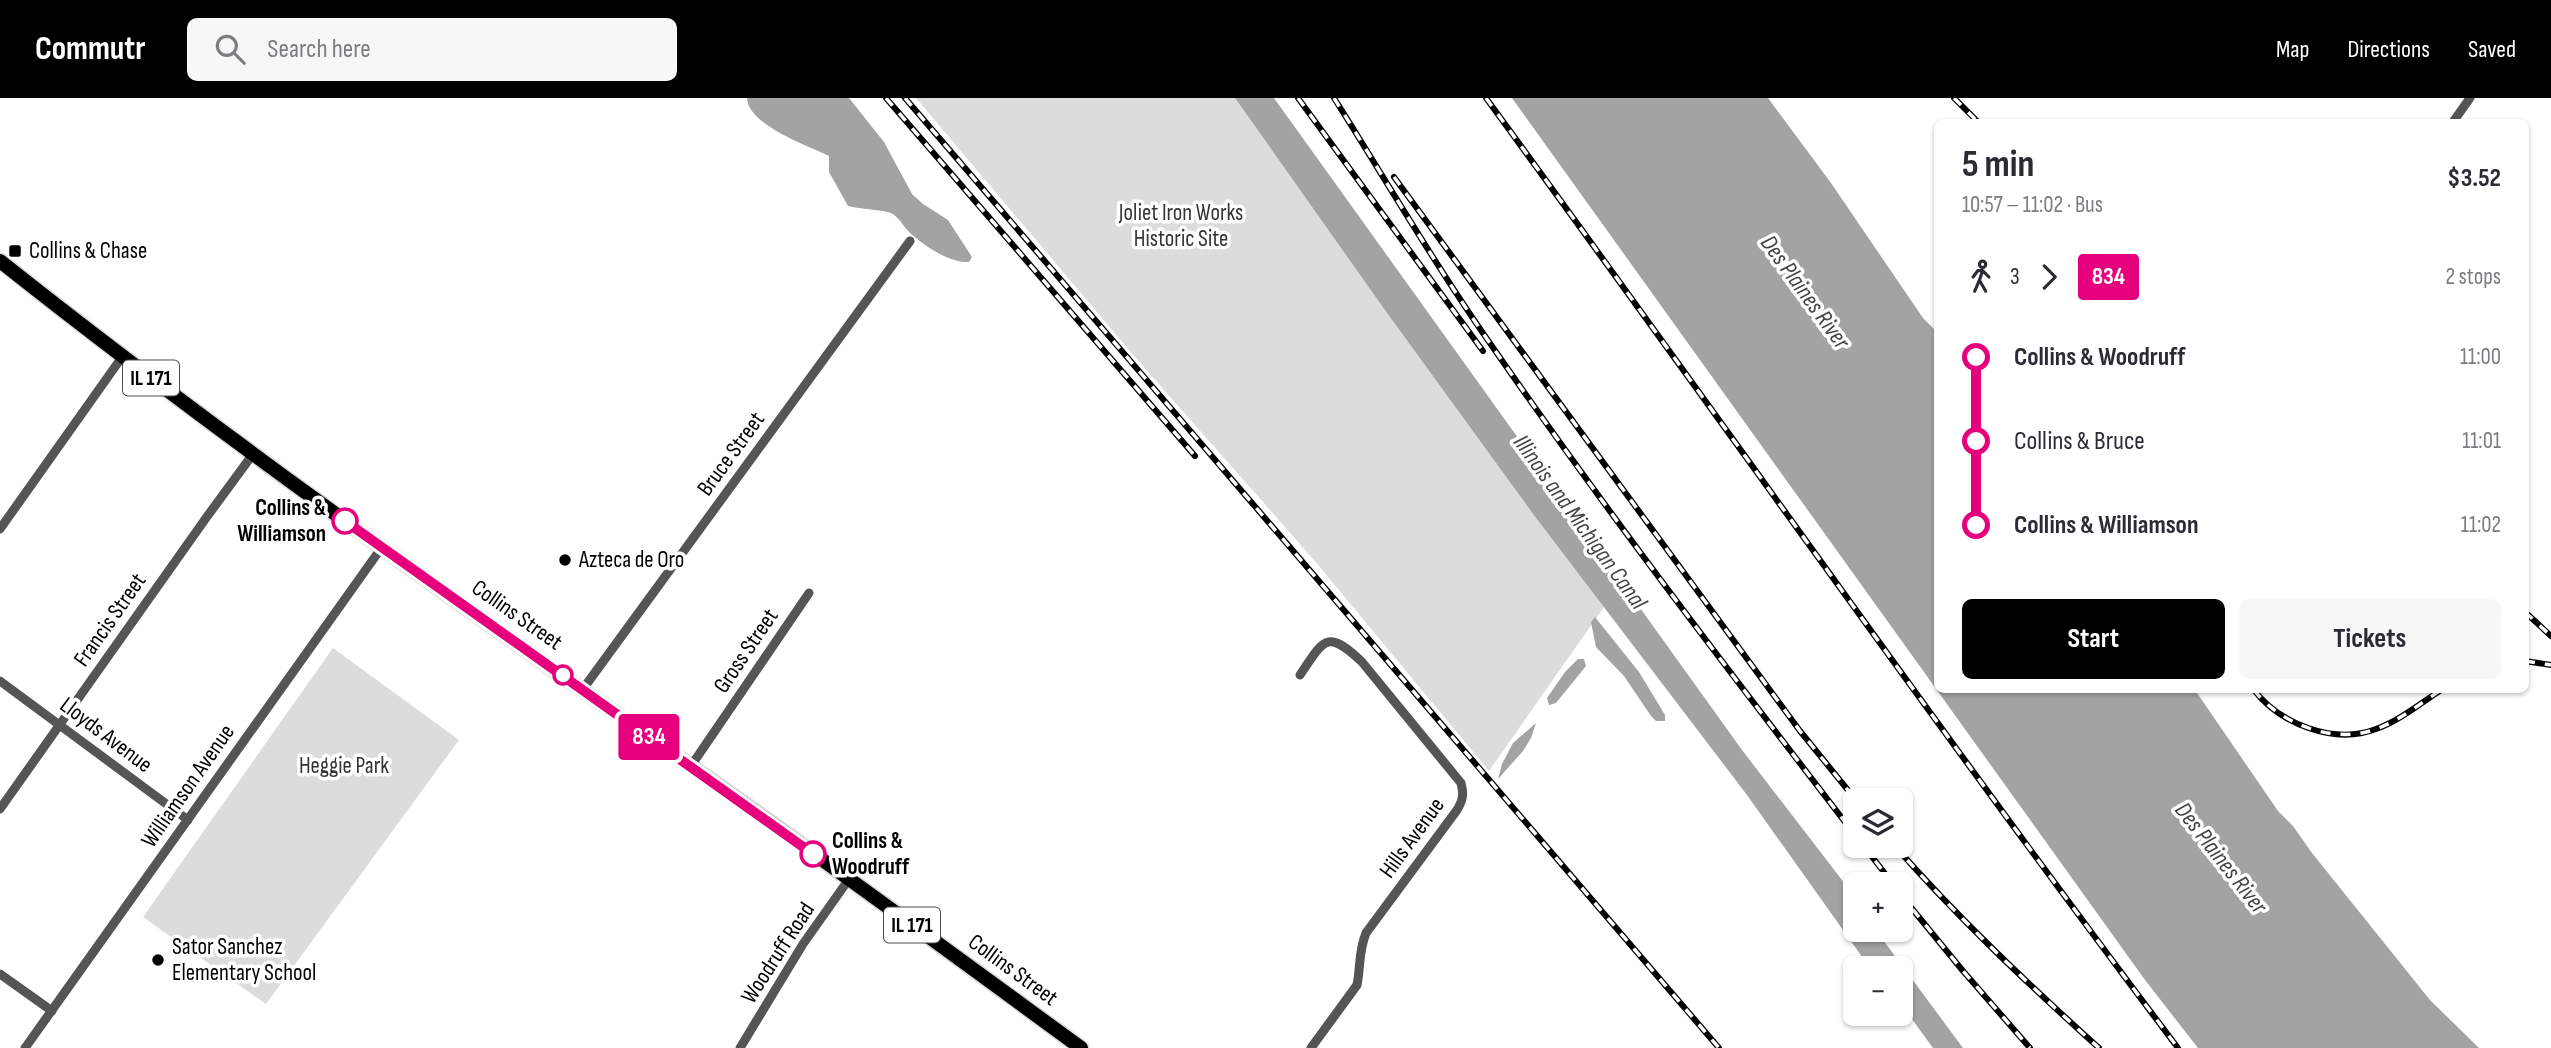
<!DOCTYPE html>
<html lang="en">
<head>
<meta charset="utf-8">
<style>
	:root { --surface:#fff; --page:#f7f7f7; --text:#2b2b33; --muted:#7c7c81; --accent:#000 }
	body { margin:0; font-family:"Sofia Sans Condensed",sans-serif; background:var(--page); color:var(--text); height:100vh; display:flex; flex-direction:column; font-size:26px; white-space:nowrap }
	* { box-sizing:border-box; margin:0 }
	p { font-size:23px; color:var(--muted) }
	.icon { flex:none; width:38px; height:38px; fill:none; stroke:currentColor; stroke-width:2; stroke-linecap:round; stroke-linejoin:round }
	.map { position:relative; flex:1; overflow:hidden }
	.sheet { position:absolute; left:1934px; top:21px; width:595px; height:574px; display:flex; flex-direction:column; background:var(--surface); border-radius:10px; box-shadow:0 2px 5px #0004 }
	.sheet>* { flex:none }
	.badge { padding:0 14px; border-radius:5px; font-size:24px; line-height:46px }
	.fabs { position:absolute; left:1843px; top:690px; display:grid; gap:14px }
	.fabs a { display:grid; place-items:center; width:70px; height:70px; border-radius:10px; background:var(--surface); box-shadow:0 2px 5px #0004; font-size:35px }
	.map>.badge { position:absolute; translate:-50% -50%; box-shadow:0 0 0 4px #fff }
	.legs { display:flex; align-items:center; gap:10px; height:77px; padding:0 28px; font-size:23px }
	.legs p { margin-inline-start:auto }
	.head { display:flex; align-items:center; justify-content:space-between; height:119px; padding:0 28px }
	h1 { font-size:38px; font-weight:700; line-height:52px }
	.button { display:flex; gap:14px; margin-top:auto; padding:14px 28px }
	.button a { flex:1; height:80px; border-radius:10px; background:var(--accent); color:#fff; font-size:28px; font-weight:700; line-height:80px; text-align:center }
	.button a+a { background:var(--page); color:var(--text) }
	ul { padding:0 28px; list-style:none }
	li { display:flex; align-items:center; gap:24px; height:84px; font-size:26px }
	li i { display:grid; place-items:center; width:10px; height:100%; margin:0 9px; background:currentColor }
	li i::after { content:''; width:18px; height:18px; margin:-9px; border:5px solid; border-radius:50%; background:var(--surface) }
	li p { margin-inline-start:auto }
	li:first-child i { background:linear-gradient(#0000 50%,currentColor 0) }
	li:last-child i { background:linear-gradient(currentColor 50%,#0000 0) }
	header { display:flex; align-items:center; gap:42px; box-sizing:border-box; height:98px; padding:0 35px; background:var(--accent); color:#fff }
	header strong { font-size:33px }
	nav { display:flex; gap:38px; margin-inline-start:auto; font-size:24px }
	.search { width:490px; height:63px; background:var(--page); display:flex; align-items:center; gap:18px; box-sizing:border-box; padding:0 24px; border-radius:10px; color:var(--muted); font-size:26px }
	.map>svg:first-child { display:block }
	.green { fill:#dcdcdc }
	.water { fill:#a3a3a3 }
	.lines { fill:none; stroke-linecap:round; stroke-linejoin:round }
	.primary-casing { stroke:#dbdbdb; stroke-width:17 }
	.minor { stroke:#555; stroke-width:9 }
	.primary { stroke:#000; stroke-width:14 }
	.rail-casing { stroke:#000; stroke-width:6 }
	.rail { stroke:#fff; stroke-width:3.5; stroke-dasharray:10; stroke-linecap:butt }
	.line-1-casing { stroke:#fff; stroke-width:16 }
	.line-1 { stroke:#e6007e; stroke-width:10 }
	.poi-dot { fill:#000; stroke:#fff; stroke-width:2.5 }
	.stop-1-dot { fill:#fff; stroke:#e6007e; stroke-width:3.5 }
	.labels { text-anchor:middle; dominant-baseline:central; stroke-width:7; stroke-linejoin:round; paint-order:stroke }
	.shield { fill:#fff; stroke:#4c4c4c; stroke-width:2 }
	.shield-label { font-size:21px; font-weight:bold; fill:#000 }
	.park-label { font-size:23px; fill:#333; stroke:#fff }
	.poi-label { font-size:23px; fill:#000; stroke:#fff; text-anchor:start }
	.street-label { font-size:23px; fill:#000; stroke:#fff }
	.stop-label { font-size:23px; font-weight:bold; fill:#000; stroke:#fff; text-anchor:end }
	.water-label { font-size:24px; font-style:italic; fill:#444; stroke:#fff }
</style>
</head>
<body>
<header>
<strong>Commutr</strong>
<div class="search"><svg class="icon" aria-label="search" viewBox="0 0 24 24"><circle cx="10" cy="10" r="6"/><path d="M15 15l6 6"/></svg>Search here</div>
<nav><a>Map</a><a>Directions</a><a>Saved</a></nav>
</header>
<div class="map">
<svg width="2551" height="950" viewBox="0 0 2551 950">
	<rect width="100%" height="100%" fill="#fff"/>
	<g class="green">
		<path d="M 916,0 L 1235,0 L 1382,208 L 1533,416 L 1604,509 L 1489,673 L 1314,462 L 1135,259 Z"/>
		<path d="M 333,550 L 459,642 L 266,906 L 143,819 Z"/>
	</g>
	<g class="water">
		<path d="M 747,0 L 849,0 L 884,44 L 912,96 L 923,106 L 948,122 L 972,159 L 969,164 C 949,165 925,148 910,135 C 903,128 900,120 891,115 C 884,112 859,111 848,108 L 829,74 L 829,58 C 807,47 748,27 747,0 Z"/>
		<path d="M 1235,0 L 1274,0 L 1742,652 L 1855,799 L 1855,831 L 1875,831 L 1963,950 L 1933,950 L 1901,906 L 1900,870 L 1870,870 L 1747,697 L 1533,416 L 1382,208 Z"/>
		<path d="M 1512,0 L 1768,0 L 1831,85 L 1923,220 L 1937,234 L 1937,592 L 2195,592 L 2278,713 L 2293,728 L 2312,755 L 2430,902 L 2479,950 L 2198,950 L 2145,882 Z"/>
		<path d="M 1595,519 L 1639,574 L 1665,617 L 1665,623 L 1656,623 L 1651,618 L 1624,578 L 1596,549 L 1591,524 Z"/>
		<path d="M 1578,561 L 1584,561 L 1586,568 L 1556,605 L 1549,607 L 1547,600 L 1565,574 Z"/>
		<path d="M 1536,625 L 1531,640 L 1523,653 L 1498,681 L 1502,666 L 1513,645 Z"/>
	</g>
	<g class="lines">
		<defs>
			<path id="primary" d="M 0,163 C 223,340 456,503 689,667 C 821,759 951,855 1081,950"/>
		</defs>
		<use href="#primary" class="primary-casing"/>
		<g class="minor">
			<path d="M 2453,24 L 2470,0"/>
			<path d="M 0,431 L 122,259"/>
			<path d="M 1300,577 C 1324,542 1326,530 1362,564 L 1461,685 C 1464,696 1463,702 1457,712 L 1366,835 C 1358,855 1361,867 1357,887 L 1311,950"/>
			<path d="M 0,583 L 188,722"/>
			<path d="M 583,591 L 910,143"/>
			<path d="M 691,668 L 809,495"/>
			<path d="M 0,711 L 206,420 L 253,356"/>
			<path d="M 0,876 L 52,913"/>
			<path d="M 25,950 L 382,449"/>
			<path d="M 740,950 L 803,846 L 849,781"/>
		</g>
		<use href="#primary" class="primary"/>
		<defs>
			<g id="rail">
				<path d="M 886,0 L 1195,358"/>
				<path d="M 905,0 L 1719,950"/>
				<path d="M 1298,0 L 1483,253"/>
				<path d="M 1334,0 C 1387,84 1437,170 1494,251 C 1609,417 1732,577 1855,737"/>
				<path d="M 1486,0 C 1717,316 1942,637 2178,950"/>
				<path d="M 1954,0 L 1978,24"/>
				<path d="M 1394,79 L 1800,633 L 1856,702"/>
				<path d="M 2525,514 L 2551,538"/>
				<path d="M 2525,563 L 2551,567"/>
				<path d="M 2254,592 C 2280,626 2334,647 2376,631 C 2399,623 2421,605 2441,592"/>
				<path d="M 1863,747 L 1893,786"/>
				<path d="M 1894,747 C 1958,820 2027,885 2099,950"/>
				<path d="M 1900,796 L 1963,873 L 2030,950"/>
			</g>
		</defs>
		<use href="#rail" class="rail-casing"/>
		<use href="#rail" class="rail"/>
	</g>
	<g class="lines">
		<defs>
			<path id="line-1" d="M 345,423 L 813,756"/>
		</defs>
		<use href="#line-1" class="line-1-casing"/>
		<use href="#line-1" class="line-1"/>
	</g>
	<g class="poi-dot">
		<rect x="8" y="146" width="14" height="14" rx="3.5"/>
		<circle cx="565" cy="462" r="7"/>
		<circle cx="158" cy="862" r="7"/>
	</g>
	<g class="stop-1-dot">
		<circle cx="345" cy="423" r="12"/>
		<circle cx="563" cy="577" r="9"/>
		<circle cx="813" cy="756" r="12"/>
	</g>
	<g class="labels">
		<g class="shield">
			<rect x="123" y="262.5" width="56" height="35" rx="5"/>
			<rect x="884" y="809.5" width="56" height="35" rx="5"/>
		</g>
		<g class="shield-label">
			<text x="151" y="280">IL 171</text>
			<text x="912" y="827">IL 171</text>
		</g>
		<g class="park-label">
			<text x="1181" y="115">Joliet Iron Works<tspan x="1181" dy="26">Historic Site</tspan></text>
			<text x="344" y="668">Heggie Park</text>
		</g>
		<g class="poi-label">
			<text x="29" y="153">Collins &amp; Chase</text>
			<text x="579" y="462">Azteca de Oro</text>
			<text x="172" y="849">Sator Sanchez<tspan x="172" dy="26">Elementary School</tspan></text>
		</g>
		<g class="street-label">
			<text transform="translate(731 356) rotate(-54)">Bruce Street</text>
			<text transform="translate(517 517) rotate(35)">Collins Street</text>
			<text transform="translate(110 522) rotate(-55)">Francis Street</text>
			<text transform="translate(746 553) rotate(-56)">Gross Street</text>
			<text transform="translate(106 637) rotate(37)">Lloyds Avenue</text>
			<text transform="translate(188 688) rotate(-55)">Williamson Avenue</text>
			<text transform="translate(1412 740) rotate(-54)">Hills Avenue</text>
			<text transform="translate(778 855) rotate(-57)">Woodruff Road</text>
			<text transform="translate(1013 872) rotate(36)">Collins Street</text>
		</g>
		<g class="stop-label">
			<text x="326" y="410">Collins &amp;<tspan x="326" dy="26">Williamson</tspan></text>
			<text x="832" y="743" text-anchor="start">Collins &amp;<tspan x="832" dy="26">Woodruff</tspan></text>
		</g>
		<g class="water-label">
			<text transform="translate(1805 194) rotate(54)">Des Plaines River</text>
			<text transform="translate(1580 424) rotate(54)">Illinois and Michigan Canal</text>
			<text transform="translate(2221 760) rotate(52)">Des Plaines River</text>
		</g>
	</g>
</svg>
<div class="fabs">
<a><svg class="icon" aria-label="layers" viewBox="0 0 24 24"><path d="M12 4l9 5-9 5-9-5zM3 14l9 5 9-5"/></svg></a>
<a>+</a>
<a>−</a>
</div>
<b class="badge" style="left:649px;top:639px;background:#e6007e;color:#fff">834</b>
<section class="sheet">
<div class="head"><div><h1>5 min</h1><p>10:57 – 11:02 · Bus</p></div><b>$3.52</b></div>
<div class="legs"><svg class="icon" aria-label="walk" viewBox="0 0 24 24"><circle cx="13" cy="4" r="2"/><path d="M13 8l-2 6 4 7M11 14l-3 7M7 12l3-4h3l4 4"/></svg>3<svg class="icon" aria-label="forward" viewBox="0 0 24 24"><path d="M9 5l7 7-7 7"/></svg><b class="badge" style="background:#e6007e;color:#fff">834</b><p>2 stops</p></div>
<ul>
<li><i style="color:#e6007e"></i><b>Collins &amp; Woodruff</b><p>11:00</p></li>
<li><i style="color:#e6007e"></i><span>Collins &amp; Bruce</span><p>11:01</p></li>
<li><i style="color:#e6007e"></i><b>Collins &amp; Williamson</b><p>11:02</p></li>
</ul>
<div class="button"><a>Start</a><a>Tickets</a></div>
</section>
</div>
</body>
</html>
